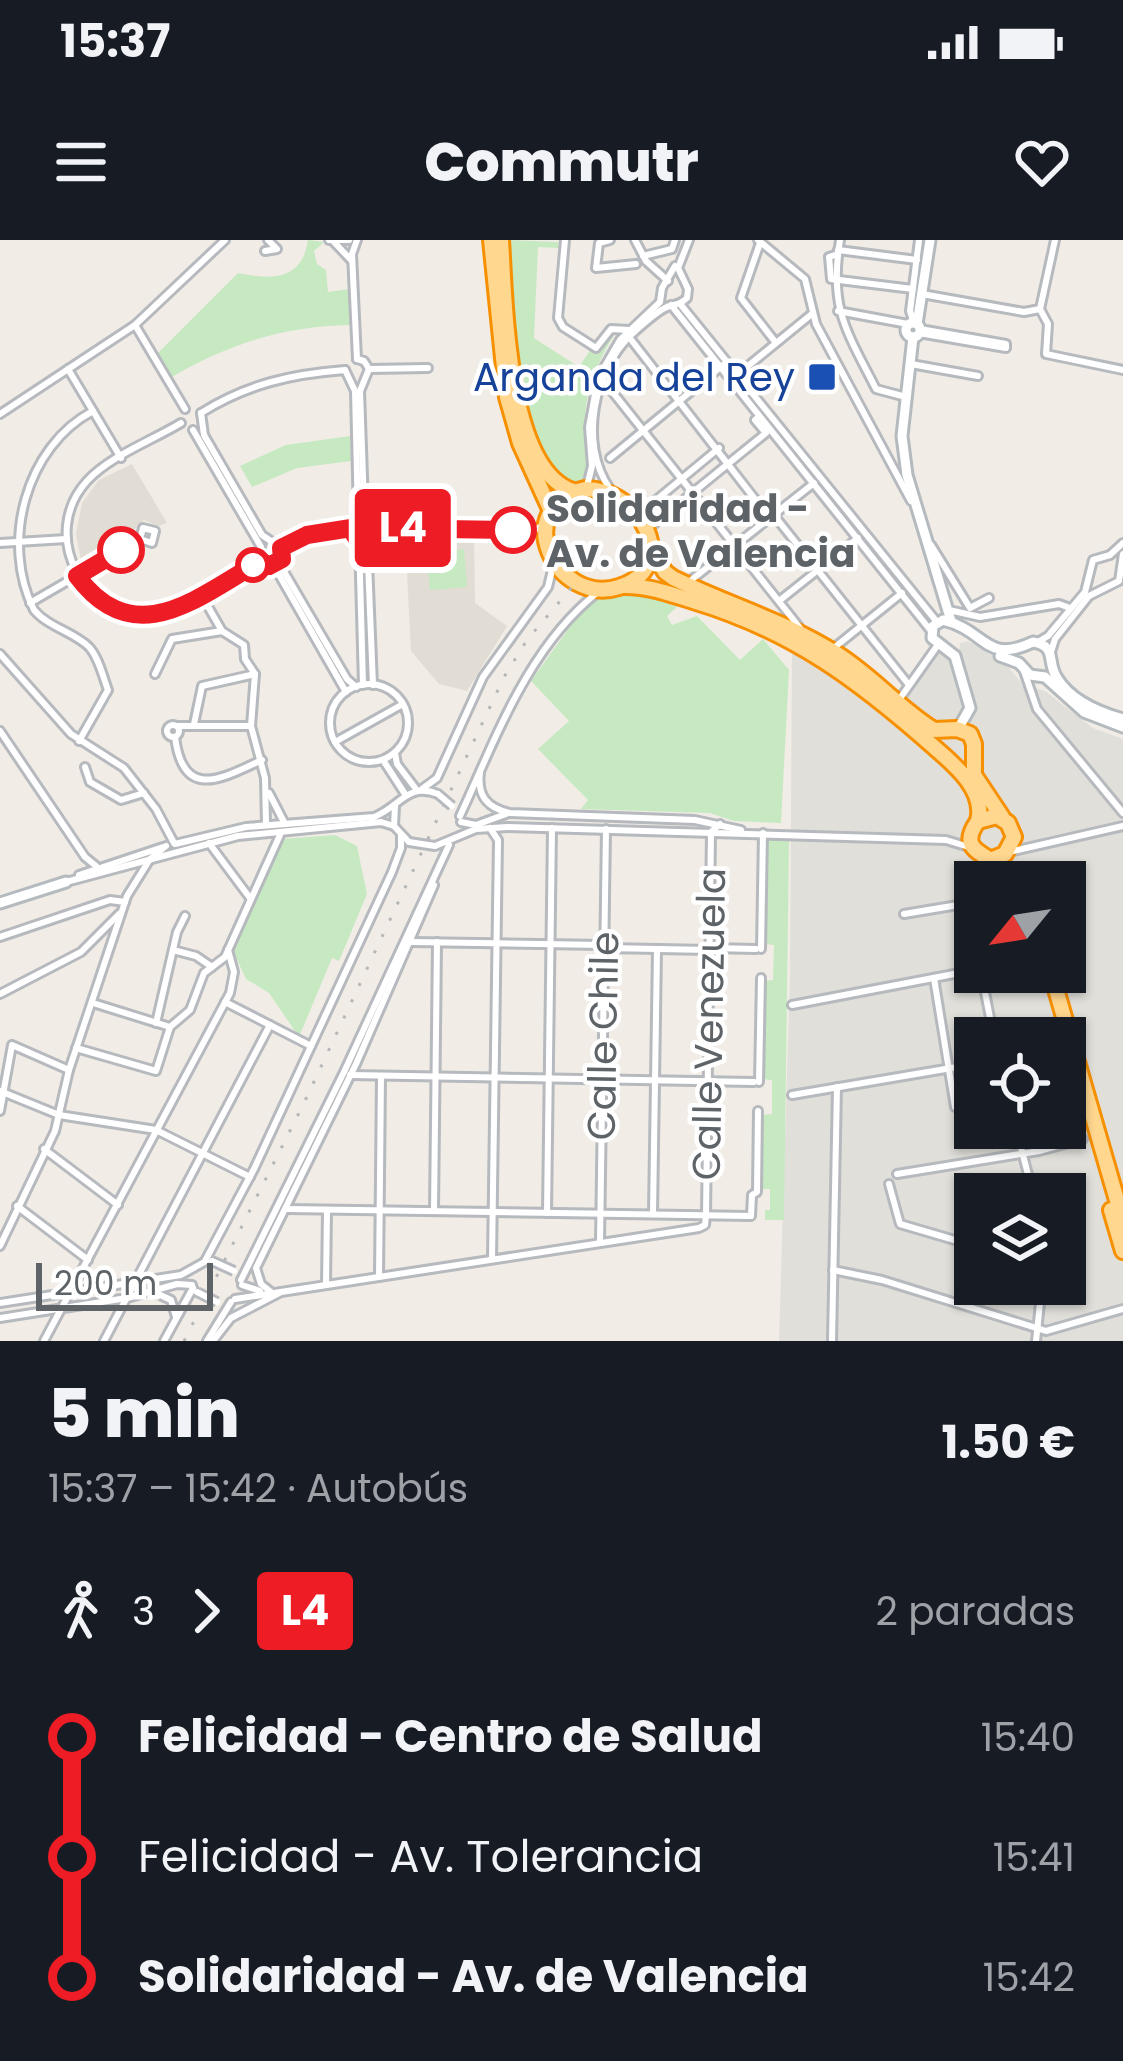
<!DOCTYPE html>
<html lang="es">
<head>
<meta charset="utf-8">
<style>
	:root { --surface:#171b24; --page:#20242c; --text:#f1f3f6; --muted:#9ea1a6 }
	body { margin:0; font-family:Poppins,sans-serif; background:var(--page); color:var(--text); height:100vh; display:flex; flex-direction:column; font-size:45px; white-space:nowrap }
	* { box-sizing:border-box; margin:0 }
	p { font-size:39px; color:var(--muted) }
	.icon { flex:none; width:66px; height:66px; fill:none; stroke:currentColor; stroke-width:2; stroke-linecap:round; stroke-linejoin:round }
	.map { position:relative; height:1101px; overflow:hidden }
	.drawer { display:flex; flex-direction:column; background:var(--surface); flex:1 }
	.drawer>* { flex:none }
	.badge { padding:0 24px; border-radius:9px; font-size:42px; line-height:78px }
	.needle { width:78px; rotate:240deg }
	.buttons { position:absolute; left:954px; top:621px; display:grid; gap:24px }
	.buttons a { display:grid; place-items:center; width:132px; height:132px; border-radius:0px; background:var(--surface); box-shadow:0 3px 9px #0004; font-size:60px }
	.scale { position:absolute; left:36px; bottom:30px; width:177px; box-sizing:border-box; padding-left:12px; border:6px solid #5d6367; border-top:0; font-size:33px; line-height:42px; white-space:nowrap; color:#5d6367; -webkit-text-stroke:9px #fff; paint-order:stroke }
	.map>.badge { position:absolute; translate:-50% -50%; box-shadow:0 0 0 6px #fff }
	.legs { display:flex; align-items:center; gap:18px; height:132px; padding:0 48px; font-size:39px }
	.legs p { margin-inline-start:auto }
	.headline { display:flex; align-items:center; justify-content:space-between; height:204px; padding:0 48px }
	h1 { font-size:66px; font-weight:800; line-height:90px }
	ul { padding:0 48px; list-style:none }
	li { display:flex; align-items:center; gap:42px; height:120px; font-size:45px }
	li i { display:grid; place-items:center; width:18px; height:100%; margin:0 15px; background:currentColor }
	li i::after { content:''; width:30px; height:30px; margin:-15px; border:9px solid; border-radius:50%; background:var(--surface) }
	li p { margin-inline-start:auto }
	li:first-child i { background:linear-gradient(#0000 50%,currentColor 0) }
	li:last-child i { background:linear-gradient(currentColor 50%,#0000 0) }
	.status { display:flex; justify-content:space-between; align-items:center; height:84px; padding:0 60px; background:var(--surface); direction:ltr }
	.status svg { height:33px; fill:currentColor }
	header { display:flex; justify-content:space-between; align-items:center; height:156px; padding:0 48px; background:var(--surface); font-size:54px; font-weight:800 }
	.map>svg:first-child { display:block }
	.industrial { fill:#e1dfda; fill-rule:evenodd }
	.education { fill:#e1dcd4 }
	.green { fill:#c6e9c1 }
	.lines { fill:none; stroke-linecap:round; stroke-linejoin:round }
	.street-casing { stroke:#b6b9bd; stroke-width:12 }
	.secondary-casing { stroke:#b4babe; stroke-width:15 }
	.highway-casing { stroke:#f79000; stroke-width:20 }
	.street { stroke:#fff; stroke-width:6 }
	.secondary { stroke:#fff; stroke-width:9 }
	.highway { stroke:#ffd78f; stroke-width:14 }
	.rail { stroke:#b5b6b7; stroke-width:3; stroke-dasharray:3 15; stroke-linecap:butt }
	.street-bridge-casing { stroke:#b6b9bd; stroke-width:12; stroke-linecap:butt }
	.street-bridge { stroke:#fff; stroke-width:6 }
	.line-1-casing { stroke:#fff; stroke-width:27 }
	.line-1 { stroke:#ee1c25; stroke-width:18 }
	.transit-dot { fill:#1a4fb4; stroke:#fff; stroke-width:4.5 }
	.stop-1-dot { fill:#fff; stroke:#ee1c25; stroke-width:6 }
	.labels { text-anchor:middle; dominant-baseline:central; stroke-width:9; stroke-linejoin:round; paint-order:stroke }
	.transit-label { font-size:39px; fill:#164399; stroke:#fff; text-anchor:end }
	.stop-label { font-size:39px; font-weight:bold; fill:#5d6367; stroke:#fff; text-anchor:start }
	.street-label { font-size:39px; fill:#5d6367; stroke:#fff }
</style>
</head>
<body>
<div class="status"><b>15:37</b><svg viewBox="0 0 49 12"><path d="M0 12V9h3v3zM5 12V6h3v6zM10 12V3h3v9zM15 12V0h3v12zM26 1h20v11H26zM47 4h2v5h-2z"/></svg></div>
<header><svg class="icon" aria-label="menu" viewBox="0 0 24 24"><path d="M4 6h16M4 12h16M4 18h16"/></svg>Commutr<svg class="icon" aria-label="heart" viewBox="0 0 24 24"><path d="M12 20l-8-8c-3-5 5-10 8-4 3-6 11-1 8 4z"/></svg></header>
<div class="map">
<svg width="1123" height="1101" viewBox="0 0 1123 1101">
	<rect width="100%" height="100%" fill="#f1ede6"/>
	<path class="industrial" d="M 968,401 L 1006,424 L 1023,445 L 1045,451 L 1093,488 L 1123,499 L 1123,1101 L 779,1101 L 790,734 L 792,407 L 893,474 L 939,410 L 952,415 L 959,412 L 960,403 ZM 975,642 L 1065,642 L 1065,732 L 975,732 ZM 975,798 L 1065,798 L 1065,888 L 975,888 ZM 975,954 L 1065,954 L 1065,1044 L 975,1044 Z"/>
	<g class="education">
		<path d="M 132,224 L 167,283 L 159,286 L 144,280 L 132,292 L 81,321 L 76,294 L 82,263 L 99,240 Z"/>
		<path d="M 405,294 L 474,297 L 475,363 L 507,386 L 467,451 L 439,444 L 411,411 Z"/>
	</g>
	<g class="green">
		<path d="M 308,0 L 324,2 L 314,11 L 317,24 L 326,30 L 328,52 L 349,49 L 350,85 C 285,86 228,104 172,137 L 158,113 L 238,33 C 271,40 302,41 308,0 Z"/>
		<path d="M 506,0 L 558,2 L 559,8 L 538,7 L 534,98 L 579,127 L 591,109 L 602,108 L 610,94 L 616,92 C 586,139 578,178 590,233 L 578,247 L 565,244 C 552,226 537,209 530,188 C 510,129 511,61 506,0 Z"/>
		<path d="M 350,196 L 351,221 L 297,228 L 252,247 L 240,226 L 286,205 Z"/>
		<path d="M 464,309 L 467,347 L 430,350 L 426,312 Z"/>
		<path d="M 633,350 L 677,367 L 667,376 L 672,385 L 697,376 L 740,420 L 763,399 L 789,430 L 781,583 L 734,581 L 710,573 L 581,569 L 588,560 L 538,509 L 569,481 L 531,441 L 577,377 L 595,360 Z"/>
		<path d="M 335,595 L 357,606 L 367,654 L 339,721 L 332,718 L 299,797 L 269,753 L 246,739 L 232,709 L 282,599 Z"/>
		<path d="M 765,599 L 789,600 L 784,980 L 765,980 L 765,970 L 770,970 L 770,949 L 759,949 L 761,875 L 772,874 L 772,840 L 762,839 L 763,741 L 773,740 L 774,705 L 763,704 Z"/>
	</g>
	<g class="lines">
		<defs>
			<g id="street">
				<path d="M 329,0 L 349,0"/>
				<path d="M 357,0 L 352,14 L 357,119"/>
				<path d="M 565,0 L 558,78 L 563,87 L 596,108 L 611,89 L 629,90"/>
				<path d="M 610,0 L 599,3 L 596,28 L 636,24"/>
				<path d="M 635,0 L 646,21 L 668,41"/>
				<path d="M 758,0 L 805,39 L 816,84 L 911,261"/>
				<path d="M 840,0 C 829,68 846,90 876,149 L 906,157"/>
				<path d="M 1055,0 L 1040,69 L 1048,84 L 1046,114 L 1123,130"/>
				<path d="M 334,2 L 352,21"/>
				<path d="M 760,3 L 741,58 L 776,103"/>
				<path d="M 838,10 L 917,20"/>
				<path d="M 265,11 L 277,9 L 268,0"/>
				<path d="M 838,14 L 829,17 L 831,39 L 913,49"/>
				<path d="M 643,16 L 672,9 L 675,0"/>
				<path d="M 922,54 L 1024,72 L 1040,69"/>
				<path d="M 671,65 L 931,391"/>
				<path d="M 681,65 L 937,382"/>
				<path d="M 838,71 L 908,84"/>
				<path d="M 914,83 L 910,71 L 919,0"/>
				<path d="M 135,85 L 185,169"/>
				<path d="M 919,93 L 1006,108 L 1006,104 L 920,89"/>
				<path d="M 629,97 L 765,272 L 773,274 L 909,445"/>
				<path d="M 357,119 L 364,121 L 369,129 L 360,151 L 364,266 L 374,288"/>
				<path d="M 911,124 L 978,136"/>
				<path d="M 68,129 L 121,218"/>
				<path d="M 369,129 L 428,128"/>
				<path d="M 345,130 L 355,151 L 358,277"/>
				<path d="M 737,135 L 813,73"/>
				<path d="M 603,140 L 800,388"/>
				<path d="M 201,173 L 204,195 L 262,295 L 281,308"/>
				<path d="M 201,173 C 247,144 292,134 345,130"/>
				<path d="M 0,174 L 135,85 L 225,0"/>
				<path d="M 181,183 C 151,201 110,216 87,241 C 38,295 84,381 155,375 C 191,372 230,340 261,321"/>
				<path d="M 193,190 L 261,307"/>
				<path d="M 610,218 L 723,125"/>
				<path d="M 587,246 L 592,226 L 589,187 L 598,138 L 620,100 L 660,62 L 662,48 L 675,26"/>
				<path d="M 610,249 C 578,204 594,128 633,93 C 642,85 653,75 663,69 C 673,63 678,67 687,58 L 688,49 L 678,28 L 689,0"/>
				<path d="M 644,270 L 719,208"/>
				<path d="M 654,284 L 766,193 L 755,180 L 759,177"/>
				<path d="M 374,288 L 531,292 L 543,285"/>
				<path d="M 367,298 L 373,445"/>
				<path d="M 359,299 L 363,445"/>
				<path d="M 0,303 L 66,299"/>
				<path d="M 931,305 L 970,368 L 989,358"/>
				<path d="M 281,308 L 306,295 L 351,288"/>
				<path d="M 279,323 L 347,439 L 356,447"/>
				<path d="M 274,326 L 346,452"/>
				<path d="M 690,341 L 814,243"/>
				<path d="M 202,356 L 222,391 L 244,405 L 245,419 L 255,434 L 251,486 L 265,538 L 266,585"/>
				<path d="M 779,361 L 858,298"/>
				<path d="M 30,363 L 140,299 L 152,303 L 155,291 L 143,288 L 140,299"/>
				<path d="M 949,370 L 980,377 L 1059,364 L 1070,368"/>
				<path d="M 1038,402 L 1048,396 L 1085,352 L 1093,320 L 1110,315 L 1123,303"/>
				<path d="M 835,407 L 902,353"/>
				<path d="M 1051,412 L 1055,399 L 1089,356 L 1119,341 L 1123,314"/>
				<path d="M 0,414 L 71,494 L 124,528 L 156,569 L 174,603"/>
				<path d="M 1024,431 L 1037,469 L 1123,573"/>
				<path d="M 155,434 L 172,399 L 222,391"/>
				<circle cx="369" cy="483" r="39"/>
				<path d="M 901,457 L 937,406"/>
				<path d="M 194,484 L 202,446 L 255,434"/>
				<circle cx="173" cy="491" r="6"/>
				<path d="M 177,486 L 251,486"/>
				<path d="M 0,491 L 85,617 L 96,626"/>
				<path d="M 175,497 C 183,561 221,539 262,520"/>
				<path d="M 79,501 L 108,450 C 103,437 99,418 89,407 C 74,392 48,387 34,370 C 0,303 26,206 93,171"/>
				<path d="M 335,502 L 403,464"/>
				<path d="M 395,513 L 397,524 L 416,549"/>
				<path d="M 383,520 L 405,554"/>
				<path d="M 85,527 L 90,542 L 121,560 L 144,553"/>
				<path d="M 480,532 C 477,556 487,568 510,573 L 695,580 L 741,590"/>
				<path d="M 422,549 L 437,538 L 483,437 L 548,347 L 553,326"/>
				<path d="M 269,553 L 285,584"/>
				<path d="M 395,566 L 394,586 L 409,602"/>
				<path d="M 460,576 C 496,498 528,407 598,352"/>
				<path d="M 461,582 L 476,585 L 506,574"/>
				<path d="M 490,588 L 498,600 L 492,1019"/>
				<path d="M 209,603 L 250,658"/>
				<path d="M 175,604 L 246,587 L 374,577 C 400,567 407,542 438,554"/>
				<path d="M 435,606 L 476,589 L 508,587 L 946,600 L 969,607"/>
				<path d="M 1009,612 L 1123,586"/>
				<path d="M 965,632 L 975,693"/>
				<path d="M 79,635 L 163,607"/>
				<path d="M 66,642 L 238,596 L 381,582 L 394,586"/>
				<path d="M 904,674 L 970,663"/>
				<path d="M 0,697 L 110,660 L 125,662"/>
				<path d="M 412,702 L 604,705"/>
				<path d="M 606,708 L 710,710"/>
				<path d="M 710,708 L 756,709"/>
				<path d="M 761,709 L 763,593"/>
				<path d="M 173,710 L 196,716 L 212,727"/>
				<path d="M 981,732 L 994,798"/>
				<path d="M 934,738 L 955,867"/>
				<path d="M 0,754 L 81,712 L 119,674"/>
				<path d="M 225,762 L 311,806"/>
				<path d="M 792,765 L 975,730"/>
				<path d="M 156,783 L 177,692 L 185,676"/>
				<path d="M 170,787 L 190,770 L 204,733 L 225,717 L 280,595"/>
				<path d="M 76,808 L 156,831 L 170,787 L 93,763"/>
				<path d="M 350,835 L 754,842"/>
				<path d="M 759,842 L 761,738"/>
				<path d="M 0,851 L 59,875 L 156,890 L 250,937"/>
				<path d="M 792,855 L 975,824"/>
				<path d="M 0,871 L 12,805 L 69,830"/>
				<path d="M 1016,888 L 1033,954"/>
				<path d="M 44,909 L 118,965"/>
				<path d="M 897,934 L 1039,911 L 1083,899"/>
				<path d="M 889,944 L 900,984 L 975,1006"/>
				<path d="M 17,966 L 88,1020"/>
				<path d="M 287,969 L 751,976 L 752,955 L 757,952 L 758,871"/>
				<path d="M 434,971 L 437,702"/>
				<path d="M 547,973 L 552,588"/>
				<path d="M 653,974 L 657,709"/>
				<path d="M 706,975 L 711,592 L 720,584"/>
				<path d="M 600,1003 L 606,589"/>
				<path d="M 0,1006 L 55,891 L 69,830 L 127,656 L 150,619 L 166,606"/>
				<path d="M 205,1021 L 254,929 L 392,632 L 401,608 L 401,596"/>
				<path d="M 833,1030 L 882,1040 L 1046,1091 L 1123,1069"/>
				<path d="M 379,1037 L 381,836"/>
				<path d="M 241,1040 L 344,832 L 449,605"/>
				<path d="M 242,1045 L 260,1051"/>
				<path d="M 326,1045 L 327,970"/>
				<path d="M 271,1052 L 261,1044 L 256,1028 L 356,824 L 434,645"/>
				<path d="M 156,1053 L 171,1060 L 176,1077"/>
				<path d="M 235,1059 L 699,988 L 705,985 L 706,975"/>
				<path d="M 0,1063 L 181,1035 L 206,1021"/>
				<path d="M 0,1078 L 127,1058 L 177,1044 L 192,1045"/>
				<path d="M 44,1101 L 230,753 L 234,732 L 228,710"/>
				<path d="M 104,1101 L 270,785"/>
				<path d="M 164,1101 L 193,1048"/>
				<path d="M 207,1101 L 231,1062"/>
				<path d="M 213,1101 L 231,1078 L 281,1052"/>
				<path d="M 832,1101 L 837,847"/>
				<path d="M 1036,1101 L 1042,1044"/>
			</g>
			<g id="secondary">
				<circle cx="913" cy="90" r="7"/>
				<path d="M 917,84 L 930,0"/>
				<path d="M 913,97 L 902,196 L 907,235 L 951,381"/>
				<path d="M 1000,416 L 1019,423 L 1030,435 L 1045,437 L 1084,472 L 1123,487"/>
				<path d="M 958,489 L 970,468 L 955,416 L 932,398 L 933,386 L 943,380 C 986,390 985,425 1033,402 C 1058,406 1046,422 1057,438 C 1071,461 1098,472 1123,479"/>
				<path d="M 0,663 L 66,642"/>
			</g>
			<g id="highway">
				<path d="M 491,0 L 507,157 L 520,203 L 551,271"/>
				<path d="M 501,0 C 505,59 506,229 573,251"/>
				<path d="M 585,249 C 641,249 682,327 619,347 C 556,367 508,267 585,249 Z"/>
				<path d="M 651,308 L 665,332 L 673,338 C 728,365 785,381 837,414 C 872,436 900,469 934,490 L 957,489 L 970,494 L 974,504 L 974,535 L 1002,577"/>
				<path d="M 622,346 C 647,345 670,354 693,361 C 793,391 858,440 934,507 C 955,525 986,551 978,581"/>
				<path d="M 993,619 L 1005,614 L 1014,597 L 1008,583 L 997,576 L 978,581 C 952,617 999,612 1014,642"/>
				<path d="M 1051,732 L 1123,981"/>
				<path d="M 1111,970 L 1123,1011"/>
			</g>
		</defs>
		<use href="#street" class="street-casing"/>
		<use href="#secondary" class="secondary-casing"/>
		<use href="#highway" class="highway-casing"/>
		<use href="#street" class="street"/>
		<use href="#secondary" class="secondary"/>
		<use href="#highway" class="highway"/>
		<path class="rail" d="M 184,1101 L 303,865 L 504,437 L 527,400 L 572,347"/>
		<defs>
			<g id="street-bridge">
				<path d="M 438,554 L 452,566"/>
				<path d="M 409,602 L 435,606"/>
				<path d="M 212,1021 L 234,1031"/>
				<path d="M 197,1052 L 217,1062"/>
			</g>
		</defs>
		<use href="#street-bridge" class="street-bridge-casing"/>
		<use href="#street-bridge" class="street-bridge"/>
	</g>
	<g class="lines">
		<defs>
			<path id="line-1" d="M 121,310 L 77,336 C 135,414 199,356 261,321 L 269,326 L 282,319 L 281,308 L 307,295 L 351,288 L 355,296 L 363,299 L 371,296 L 374,288 L 513,290"/>
		</defs>
		<use href="#line-1" class="line-1-casing"/>
		<use href="#line-1" class="line-1"/>
	</g>
	<rect class="transit-dot" x="807" y="122" width="30" height="30" rx="6"/>
	<g class="stop-1-dot">
		<circle cx="513" cy="290" r="21"/>
		<circle cx="121" cy="310" r="21"/>
		<circle cx="253" cy="325" r="15"/>
	</g>
	<g class="labels">
		<g class="transit-label">
			<text x="795" y="137">Arganda del Rey</text>
		</g>
		<g class="stop-label">
			<text x="546" y="268">Solidaridad -<tspan x="546" dy="45">Av. de Valencia</tspan></text>
		</g>
		<g class="street-label">
			<text transform="translate(709 784) rotate(-89)">Calle Venezuela</text>
			<text transform="translate(603 796) rotate(-89)">Calle Chile</text>
		</g>
	</g>
</svg>
<div class="buttons">
<a><svg class="needle" viewBox="-14 -14 28 28"><path d="M0-13l5 13h-10z" fill="#e53935"/><path d="M0 13l5-13h-10z" fill="#9ea1a6"/></svg></a>
<a><svg class="icon" aria-label="locate" viewBox="0 0 24 24"><circle cx="12" cy="12" r="6"/><path d="M12 2v4M12 18v4M2 12h4M18 12h4"/></svg></a>
<a><svg class="icon" aria-label="layers" viewBox="0 0 24 24"><path d="M12 4l9 5-9 5-9-5zM3 14l9 5 9-5"/></svg></a>
</div>
<div class="scale">200 m</div>
<b class="badge" style="left:403px;top:288px;background:#ee1c25;color:#fff">L4</b>
</div>
<section class="drawer">
<div class="headline"><div><h1>5 min</h1><p>15:37 – 15:42 · Autobús</p></div><b>1.50 €</b></div>
<div class="legs"><svg class="icon" aria-label="walk" viewBox="0 0 24 24"><circle cx="13" cy="4" r="2"/><path d="M13 8l-2 6 4 7M11 14l-3 7M7 12l3-4h3l4 4"/></svg>3<svg class="icon" aria-label="forward" viewBox="0 0 24 24"><path d="M9 5l7 7-7 7"/></svg><b class="badge" style="background:#ee1c25;color:#fff">L4</b><p>2 paradas</p></div>
<ul>
<li><i style="color:#ee1c25"></i><b>Felicidad - Centro de Salud</b><p>15:40</p></li>
<li><i style="color:#ee1c25"></i><span>Felicidad - Av. Tolerancia</span><p>15:41</p></li>
<li><i style="color:#ee1c25"></i><b>Solidaridad - Av. de Valencia</b><p>15:42</p></li>
</ul>
</section>
</body>
</html>
